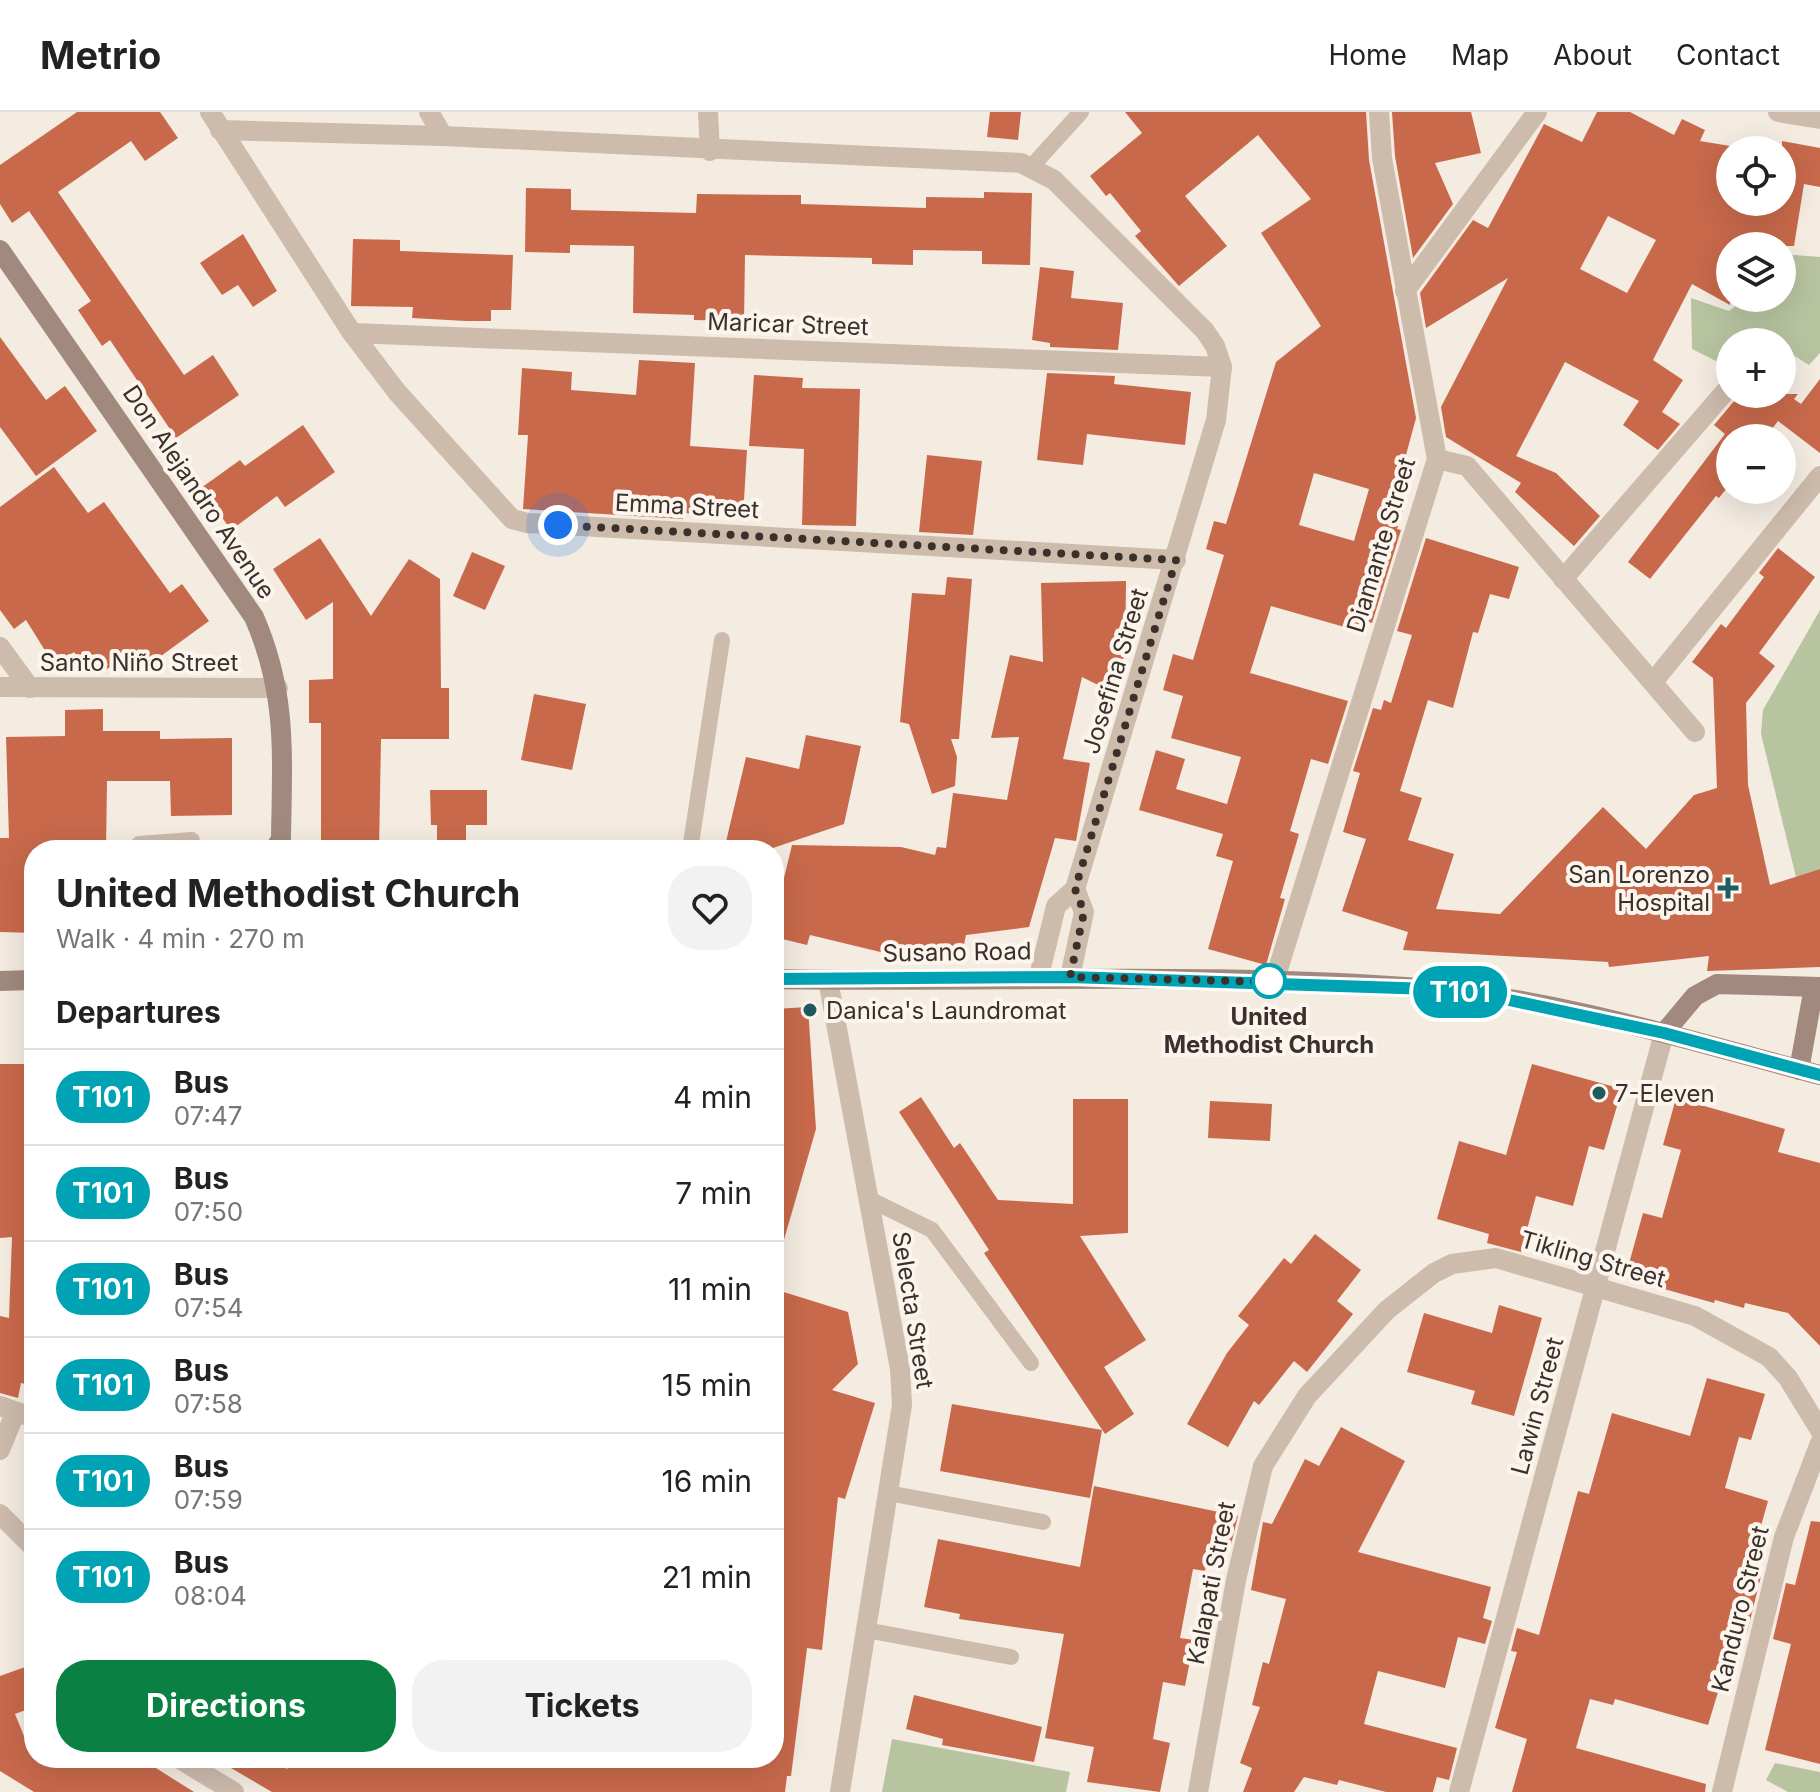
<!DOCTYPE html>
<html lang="en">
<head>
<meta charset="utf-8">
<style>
	:root { --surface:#fff; --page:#f2f2f2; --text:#222; --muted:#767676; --line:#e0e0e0; --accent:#0b8043 }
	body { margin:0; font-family:Inter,sans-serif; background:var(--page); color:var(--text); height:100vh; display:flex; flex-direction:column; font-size:30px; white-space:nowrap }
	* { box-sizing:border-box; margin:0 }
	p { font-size:26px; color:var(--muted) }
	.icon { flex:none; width:44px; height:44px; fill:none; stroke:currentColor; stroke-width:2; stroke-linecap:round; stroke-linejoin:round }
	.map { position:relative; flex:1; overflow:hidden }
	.sheet { position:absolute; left:24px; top:728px; width:760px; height:928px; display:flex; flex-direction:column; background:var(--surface); border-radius:32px; box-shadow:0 8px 32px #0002 }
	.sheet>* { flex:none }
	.badge { padding:0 16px; border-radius:26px; font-size:28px; line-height:52px }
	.controls { position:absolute; left:1716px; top:24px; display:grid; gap:16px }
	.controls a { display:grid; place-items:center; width:80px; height:80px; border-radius:50%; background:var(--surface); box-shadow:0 8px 32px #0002; font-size:40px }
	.you { position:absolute; width:40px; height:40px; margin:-20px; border:6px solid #fff; border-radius:50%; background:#1a73e8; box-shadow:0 0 0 12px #1a73e833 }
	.map>.badge { position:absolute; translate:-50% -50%; box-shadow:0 0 0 4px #fff }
	h2 { padding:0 32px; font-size:30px; line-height:72px }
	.round { display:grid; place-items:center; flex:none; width:84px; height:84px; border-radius:32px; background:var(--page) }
	.headline { display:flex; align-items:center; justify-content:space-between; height:136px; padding:0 32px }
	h1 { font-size:38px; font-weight:700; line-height:60px }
	.button { display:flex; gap:16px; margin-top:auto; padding:16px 32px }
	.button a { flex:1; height:92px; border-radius:32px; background:var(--accent); color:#fff; font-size:32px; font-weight:700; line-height:92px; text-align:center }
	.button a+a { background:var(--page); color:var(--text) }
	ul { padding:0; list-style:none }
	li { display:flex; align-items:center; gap:24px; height:96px; padding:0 32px; border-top:2px solid var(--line) }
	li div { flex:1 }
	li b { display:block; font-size:30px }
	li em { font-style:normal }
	li .badge { min-width:88px; font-weight:700; text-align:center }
	header { display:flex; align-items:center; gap:48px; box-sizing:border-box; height:112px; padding:0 40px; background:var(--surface); border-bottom:2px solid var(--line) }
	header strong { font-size:38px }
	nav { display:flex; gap:44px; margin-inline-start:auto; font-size:28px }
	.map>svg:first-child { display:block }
	.green { fill:#b8c4a0 }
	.building { fill:#c8694b; fill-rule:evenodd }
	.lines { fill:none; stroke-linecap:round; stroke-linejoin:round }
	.lane { stroke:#cdbbac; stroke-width:16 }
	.street { stroke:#cdbbac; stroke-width:20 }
	.secondary { stroke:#a18a7d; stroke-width:20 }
	.line-casing { stroke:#fff; stroke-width:18 }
	.line { stroke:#00a3b4; stroke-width:12 }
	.walk { stroke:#3b302b; stroke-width:8; stroke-dasharray:0 14.4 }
	.poi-dot { fill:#1f5a5e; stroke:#fbf5ee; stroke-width:3 }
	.stop-dot { fill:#fff; stroke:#00a3b4; stroke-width:4 }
	.labels { text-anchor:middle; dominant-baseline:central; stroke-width:8; stroke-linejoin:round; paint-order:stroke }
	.street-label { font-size:24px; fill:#3b302b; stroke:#fbf5ee }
	.poi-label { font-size:24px; fill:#3b302b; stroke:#fbf5ee; text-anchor:start }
	.stop-label { font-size:24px; font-weight:bold; fill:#3b302b; stroke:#fbf5ee }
</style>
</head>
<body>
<header>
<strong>Metrio</strong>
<nav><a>Home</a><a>Map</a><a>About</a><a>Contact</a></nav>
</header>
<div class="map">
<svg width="1820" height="1680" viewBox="0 0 1820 1680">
	<rect width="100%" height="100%" fill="#f4ebe1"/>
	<g class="green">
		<path d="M 1782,142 L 1820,145 L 1820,241 L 1809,253 L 1782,236 L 1782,230 L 1730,230 L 1730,252 L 1726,254 L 1692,237 L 1691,186 L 1729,199 L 1746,186 L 1782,186 Z"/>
		<path d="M 1820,498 L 1820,757 L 1796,765 L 1761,622 L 1763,598 Z"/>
		<path d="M 892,1627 L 1070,1660 L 1066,1680 L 882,1680 Z"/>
		<path d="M 1775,1651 L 1820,1660 L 1820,1680 L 1788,1680 L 1766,1668 Z"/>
	</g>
	<g class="building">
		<path d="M 77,0 L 160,0 L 178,26 L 145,49 L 131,29 L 58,80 L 184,263 L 213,243 L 239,283 L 176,326 L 110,228 L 102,234 L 78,198 L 91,189 L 29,99 L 12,111 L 0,92 L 0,53 Z"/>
		<path d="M 990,0 L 1021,0 L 1018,28 L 987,25 Z"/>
		<path d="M 1125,0 L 1366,0 L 1369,48 L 1416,306 L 1393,391 L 1404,394 L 1397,417 L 1401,418 L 1372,511 L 1366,509 L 1362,520 L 1271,494 L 1250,561 L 1348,589 L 1328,652 L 1311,647 L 1290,719 L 1299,722 L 1280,786 L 1285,787 L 1266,853 L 1208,837 L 1233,749 L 1216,744 L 1223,722 L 1139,698 L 1156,638 L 1185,647 L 1176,677 L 1227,692 L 1241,645 L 1171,626 L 1183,584 L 1163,578 L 1173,542 L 1193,548 L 1224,443 L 1206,437 L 1214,409 L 1226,412 L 1276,250 L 1321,214 L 1261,121 L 1311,87 L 1258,23 L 1185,84 L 1227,134 L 1179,174 L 1135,124 L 1141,119 L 1110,81 L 1106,84 L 1090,64 L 1142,21 ZM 1314,361 L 1369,377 L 1354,429 L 1299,413 Z"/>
		<path d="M 1392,0 L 1471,0 L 1481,41 L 1435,51 L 1453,92 L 1413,146 L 1395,44 Z"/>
		<path d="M 1597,0 L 1630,0 L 1674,23 L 1682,7 L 1705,18 L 1700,29 L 1730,34 L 1730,90 L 1782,90 L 1782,29 L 1820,36 L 1820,75 L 1804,72 L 1794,134 L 1730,134 L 1730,193 L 1692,172 L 1653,248 L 1683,268 L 1662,300 L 1680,312 L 1658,338 L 1623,313 L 1639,289 L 1565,250 L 1516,344 L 1556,361 L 1600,404 L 1574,434 L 1515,380 L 1521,371 L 1446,325 L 1441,295 L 1508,166 L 1426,216 L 1420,181 L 1473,108 L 1488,116 L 1544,12 L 1582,30 ZM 1608,104 L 1656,128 L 1627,181 L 1580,157 Z"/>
		<path d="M 526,76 L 571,77 L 571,98 L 696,101 L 697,82 L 801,83 L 801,92 L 926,96 L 926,85 L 984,86 L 984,80 L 1032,81 L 1030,153 L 982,152 L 982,139 L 913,138 L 913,153 L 872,152 L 872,146 L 745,143 L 744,209 L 694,208 L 694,203 L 633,201 L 634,134 L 570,133 L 570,141 L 525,140 Z"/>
		<path d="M 243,122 L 277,179 L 253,195 L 238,173 L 222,183 L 200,151 Z"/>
		<path d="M 353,127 L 400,128 L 400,139 L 513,143 L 511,198 L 491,198 L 491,209 L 466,209 L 412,206 L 413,195 L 351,194 Z"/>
		<path d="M 1040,155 L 1074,159 L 1071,186 L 1123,191 L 1118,238 L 1050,235 L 1050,231 L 1032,228 Z"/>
		<path d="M 0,225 L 46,288 L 65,274 L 97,319 L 36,364 L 0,315 Z"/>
		<path d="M 639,248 L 695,251 L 690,334 L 747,338 L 743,405 L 684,401 L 683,407 L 523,397 L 528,323 L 518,323 L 522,256 L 572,260 L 571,278 L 636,283 Z"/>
		<path d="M 1047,261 L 1115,264 L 1114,272 L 1191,280 L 1185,333 L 1087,322 L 1083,353 L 1037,348 Z"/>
		<path d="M 754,263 L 803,266 L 802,276 L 860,277 L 856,414 L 802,413 L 804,337 L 749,334 Z"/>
		<path d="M 1820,267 L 1820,341 L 1778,309 L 1765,326 L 1730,326 L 1730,372 L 1719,386 L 1716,384 L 1650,467 L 1628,450 L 1725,322 L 1714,313 L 1740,282 L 1798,282 L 1794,287 L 1801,292 Z"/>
		<path d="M 303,313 L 335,360 L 285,395 L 277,384 L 231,418 L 201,376 L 240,348 L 245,354 Z"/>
		<path d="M 927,343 L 982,349 L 973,423 L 919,420 Z"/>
		<path d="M 54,355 L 88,401 L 104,390 L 170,481 L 182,472 L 209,509 L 150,552 L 139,537 L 99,562 L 88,562 L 74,540 L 54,553 L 26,508 L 14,517 L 0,498 L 0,395 Z"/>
		<path d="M 320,426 L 371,504 L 409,447 L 440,467 L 441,576 L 449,576 L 449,627 L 381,627 L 379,738 L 321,738 L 321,611 L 309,611 L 309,568 L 333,567 L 333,490 L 306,508 L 273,457 Z"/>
		<path d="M 1426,426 L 1519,455 L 1509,487 L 1490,482 L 1478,521 L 1473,520 L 1453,596 L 1428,588 L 1400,679 L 1422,686 L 1408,728 L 1454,742 L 1436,797 L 1500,802 L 1603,695 L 1646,737 L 1694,683 L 1717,676 L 1713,566 L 1692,550 L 1721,512 L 1726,516 L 1764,465 L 1759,461 L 1778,436 L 1815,465 L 1759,541 L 1775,554 L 1746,591 L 1748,673 L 1770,773 L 1820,757 L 1820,855 L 1707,859 L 1709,844 L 1609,855 L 1608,850 L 1403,838 L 1408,820 L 1342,799 L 1366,727 L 1343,720 L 1360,661 L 1353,659 L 1373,596 L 1381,598 L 1384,588 L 1391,591 L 1412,523 L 1397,519 Z"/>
		<path d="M 472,440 L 505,454 L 485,498 L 453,484 Z"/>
		<path d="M 947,465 L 972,467 L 959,627 L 951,627 L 957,645 L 955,674 L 932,682 L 909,612 L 900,610 L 912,481 L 945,483 Z"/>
		<path d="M 1126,469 L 1125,543 L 1108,578 L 1082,565 L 1063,647 L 1090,651 L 1076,729 L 1055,726 L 1029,815 L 966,823 L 962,843 L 922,850 L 810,823 L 807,833 L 774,825 L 774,807 L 792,733 L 901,735 L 935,743 L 937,735 L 946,736 L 953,681 L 1007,688 L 1019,625 L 991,626 L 1010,543 L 1043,550 L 1041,471 Z"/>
		<path d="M 534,582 L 586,592 L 572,658 L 521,648 Z"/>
		<path d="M 103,597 L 103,619 L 160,619 L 160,627 L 232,626 L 232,703 L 171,704 L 170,669 L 107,669 L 106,738 L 34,738 L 34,821 L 0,820 L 0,726 L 9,726 L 6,625 L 65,624 L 65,598 Z"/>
		<path d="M 806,623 L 861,634 L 844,712 L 767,738 L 725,734 L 746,645 L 799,657 Z"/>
		<path d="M 430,678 L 487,678 L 487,713 L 466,713 L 466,738 L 437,738 L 437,713 L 431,713 Z"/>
		<path d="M 808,895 L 816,1017 L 781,1138 L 774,1137 L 774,897 Z"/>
		<path d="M 0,952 L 34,952 L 34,1274 L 21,1271 L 18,1286 L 0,1281 L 0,1204 L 9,1206 L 12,1125 L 0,1126 Z"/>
		<path d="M 1532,952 L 1622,977 L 1604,1038 L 1589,1034 L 1573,1094 L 1536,1084 L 1521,1140 L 1487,1131 L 1489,1122 L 1437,1107 L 1459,1029 L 1506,1043 Z"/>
		<path d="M 921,985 L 954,1036 L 960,1031 L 998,1088 L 1073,1092 L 1073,987 L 1128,987 L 1128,1121 L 1080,1124 L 1146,1228 L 1104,1255 L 1134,1302 L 1105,1322 L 984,1141 L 989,1138 L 899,1000 Z"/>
		<path d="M 1676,986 L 1785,1017 L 1778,1040 L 1820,1051 L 1820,1234 L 1788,1201 L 1745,1191 L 1744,1196 L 1715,1188 L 1714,1191 L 1625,1166 L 1643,1101 L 1662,1106 L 1681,1038 L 1663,1033 Z"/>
		<path d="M 1210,989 L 1272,992 L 1270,1029 L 1208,1026 Z"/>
		<path d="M 1315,1122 L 1361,1158 L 1337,1189 L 1353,1202 L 1307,1260 L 1294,1249 L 1259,1293 L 1254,1289 L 1228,1335 L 1187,1312 L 1227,1241 L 1249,1213 L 1238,1204 L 1284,1146 L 1291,1152 Z"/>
		<path d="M 774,1177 L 848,1200 L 858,1252 L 832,1278 L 875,1291 L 845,1387 L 838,1385 L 822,1538 L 807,1536 L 791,1664 L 787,1664 L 785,1680 L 272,1680 L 214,1646 L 268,1646 L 287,1657 L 293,1646 L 774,1646 Z"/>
		<path d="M 1499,1193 L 1542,1206 L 1514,1304 L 1471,1292 L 1475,1279 L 1407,1260 L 1424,1201 L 1492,1221 Z"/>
		<path d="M 1707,1266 L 1765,1282 L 1751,1328 L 1739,1325 L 1725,1376 L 1768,1389 L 1748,1460 L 1761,1464 L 1747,1521 L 1737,1518 L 1708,1613 L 1615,1587 L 1613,1593 L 1590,1587 L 1576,1636 L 1706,1672 L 1705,1680 L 1512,1680 L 1527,1627 L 1495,1616 L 1517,1540 L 1511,1539 L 1517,1516 L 1539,1523 L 1578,1379 L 1589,1382 L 1612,1301 L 1690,1324 Z"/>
		<path d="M 952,1292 L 1102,1318 L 1090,1386 L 940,1359 Z"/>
		<path d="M 1341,1315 L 1405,1349 L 1358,1440 L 1491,1475 L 1483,1506 L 1492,1509 L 1485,1532 L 1458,1525 L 1445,1576 L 1378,1559 L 1364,1612 L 1457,1636 L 1449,1668 L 1437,1665 L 1433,1680 L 1386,1680 L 1339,1668 L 1337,1673 L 1304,1665 L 1294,1680 L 1243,1680 L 1252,1656 L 1240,1651 L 1260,1595 L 1252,1593 L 1263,1550 L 1269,1552 L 1286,1487 L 1251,1478 L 1263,1410 L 1272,1412 L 1305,1347 L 1319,1354 Z"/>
		<path d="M 1094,1374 L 1238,1404 L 1229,1441 L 1209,1437 L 1205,1459 L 1193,1457 L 1180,1526 L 1194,1528 L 1185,1574 L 1163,1570 L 1153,1627 L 1170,1631 L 1160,1680 L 1087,1670 L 1094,1635 L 1045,1626 L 1064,1522 L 959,1507 L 960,1502 L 924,1495 L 938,1427 L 1080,1455 Z"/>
		<path d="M 1811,1409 L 1820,1410 L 1820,1652 L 1765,1638 L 1791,1532 L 1773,1527 L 1786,1471 L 1795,1473 Z"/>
		<path d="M 28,1554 L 34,1574 L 34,1595 L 15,1602 L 33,1646 L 140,1646 L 194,1680 L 34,1680 L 0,1659 L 0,1564 Z"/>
		<path d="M 914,1583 L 1042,1615 L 1034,1650 L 942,1633 L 943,1627 L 906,1617 Z"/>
	</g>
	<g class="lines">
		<g class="lane">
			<path d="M 1032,54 L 1081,0"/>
			<path d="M 134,738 L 139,732 L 192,728"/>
			<path d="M 690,738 L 722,528"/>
			<path d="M 869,1087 L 932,1118 L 1031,1251"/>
			<path d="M 888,1381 L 1043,1410"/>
			<path d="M 866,1518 L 1011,1545"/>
		</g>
		<g class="street">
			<path d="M 210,0 L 352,221 L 397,280 L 512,407 L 527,411 L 1176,448"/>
			<path d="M 429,0 L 443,24"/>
			<path d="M 708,0 L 710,39"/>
			<path d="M 1778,0 L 1820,7"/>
			<path d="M 220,18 L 443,24 L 1021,51 L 1054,68 L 1205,219 L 1215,234 L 1222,255 L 1216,308 L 1075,777 L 1056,794 L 1039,864"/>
			<path d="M 1405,179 L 1537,0"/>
			<path d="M 352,221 L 1222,255"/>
			<path d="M 1437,347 L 1467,354 L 1695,620"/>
			<path d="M 1563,467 L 1730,274"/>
			<path d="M 0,535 L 30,576"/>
			<path d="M 1653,570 L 1820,364"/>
			<path d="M 0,575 L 278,576"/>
			<path d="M 1070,865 L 1084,800 L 1075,777"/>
			<path d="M 828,868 L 900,1257 L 902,1293 L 840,1680"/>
			<path d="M 1274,870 L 1437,347 L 1382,46 L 1379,0"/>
			<path d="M 0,1294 L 34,1306"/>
			<path d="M 0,1338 L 15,1301"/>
			<path d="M 0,1402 L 34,1436"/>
			<path d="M 178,1646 L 234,1680"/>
			<path d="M 1198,1680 L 1236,1468 L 1263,1354 L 1307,1284 L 1387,1198 L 1434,1161 L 1452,1152 L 1496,1146 L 1695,1204 L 1769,1245 L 1788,1266 L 1820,1318"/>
			<path d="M 1459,1680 L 1664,921"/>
			<path d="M 1722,1680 L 1784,1425 L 1820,1331"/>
		</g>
		<g class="secondary">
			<path d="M 0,138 L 254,505 C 288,583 282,645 281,727 L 274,738"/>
			<path d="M 774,867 C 993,871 1213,859 1432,877 C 1563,888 1693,930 1820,963"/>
			<path d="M 0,869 L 34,868"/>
			<path d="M 1664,921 L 1695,884 L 1717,872 L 1820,875"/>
			<path d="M 1799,958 L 1814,875"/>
		</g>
	</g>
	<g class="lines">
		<defs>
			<path id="line" d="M 774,867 L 1070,865 L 1431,877 L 1509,888 L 1664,921 L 1820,963"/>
		</defs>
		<use href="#line" class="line-casing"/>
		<use href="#line" class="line"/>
		<path class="walk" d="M 558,413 L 1176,448 L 1075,777 L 1084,800 L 1070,865 L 1274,870 L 1269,869"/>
	</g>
	<g class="poi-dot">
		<path d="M1724 764h8v8h8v8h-8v8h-8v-8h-8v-8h8z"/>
		<circle cx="810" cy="898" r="8"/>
		<circle cx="1599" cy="981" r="8"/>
	</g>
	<circle class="stop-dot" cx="1269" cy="869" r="16"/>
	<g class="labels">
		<g class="street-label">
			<text transform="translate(788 212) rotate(2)">Maricar Street</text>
			<text transform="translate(199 380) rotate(56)">Don Alejandro Avenue</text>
			<text transform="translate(687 394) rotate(3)">Emma Street</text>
			<text transform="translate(1381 433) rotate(-73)">Diamante Street</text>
			<text x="139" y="550">Santo Niño Street</text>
			<text transform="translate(1115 559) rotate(-73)">Josefina Street</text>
			<text transform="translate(957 840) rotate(-1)">Susano Road</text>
			<text transform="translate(1593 1147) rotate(16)">Tikling Street</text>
			<text transform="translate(913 1198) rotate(81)">Selecta Street</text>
			<text transform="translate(1537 1294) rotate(-75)">Lawin Street</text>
			<text transform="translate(1211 1471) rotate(-79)">Kalapati Street</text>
			<text transform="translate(1740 1497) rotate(-76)">Kanduro Street</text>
		</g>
		<g class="poi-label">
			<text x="1710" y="762" text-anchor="end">San Lorenzo<tspan x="1710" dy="28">Hospital</tspan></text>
			<text x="826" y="898">Danica's Laundromat</text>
			<text x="1615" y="981">7-Eleven</text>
		</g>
		<g class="stop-label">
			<text x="1269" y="904">United<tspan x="1269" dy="28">Methodist Church</tspan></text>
		</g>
	</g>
</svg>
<div class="controls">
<a><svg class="icon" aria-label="locate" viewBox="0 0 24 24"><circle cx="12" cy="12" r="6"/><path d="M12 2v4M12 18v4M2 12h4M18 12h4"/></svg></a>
<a><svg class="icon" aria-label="layers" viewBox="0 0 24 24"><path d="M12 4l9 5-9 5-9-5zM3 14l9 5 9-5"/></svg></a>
<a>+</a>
<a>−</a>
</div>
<div class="you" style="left:558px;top:413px"></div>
<b class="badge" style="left:1460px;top:880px;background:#00a3b4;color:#fff">T101</b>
<section class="sheet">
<div class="headline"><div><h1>United Methodist Church</h1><p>Walk · 4 min · 270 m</p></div><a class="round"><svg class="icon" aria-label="heart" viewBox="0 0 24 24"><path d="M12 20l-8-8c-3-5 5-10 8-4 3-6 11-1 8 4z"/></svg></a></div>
<h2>Departures</h2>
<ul>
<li><span class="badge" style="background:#00a3b4;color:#fff">T101</span><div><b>Bus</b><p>07:47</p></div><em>4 min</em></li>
<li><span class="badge" style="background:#00a3b4;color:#fff">T101</span><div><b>Bus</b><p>07:50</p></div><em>7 min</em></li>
<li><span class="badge" style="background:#00a3b4;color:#fff">T101</span><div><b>Bus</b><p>07:54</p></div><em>11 min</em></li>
<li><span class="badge" style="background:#00a3b4;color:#fff">T101</span><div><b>Bus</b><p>07:58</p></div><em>15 min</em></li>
<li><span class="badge" style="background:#00a3b4;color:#fff">T101</span><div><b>Bus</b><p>07:59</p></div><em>16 min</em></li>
<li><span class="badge" style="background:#00a3b4;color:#fff">T101</span><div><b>Bus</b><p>08:04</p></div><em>21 min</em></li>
</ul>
<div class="button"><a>Directions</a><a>Tickets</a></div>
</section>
</div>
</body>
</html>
